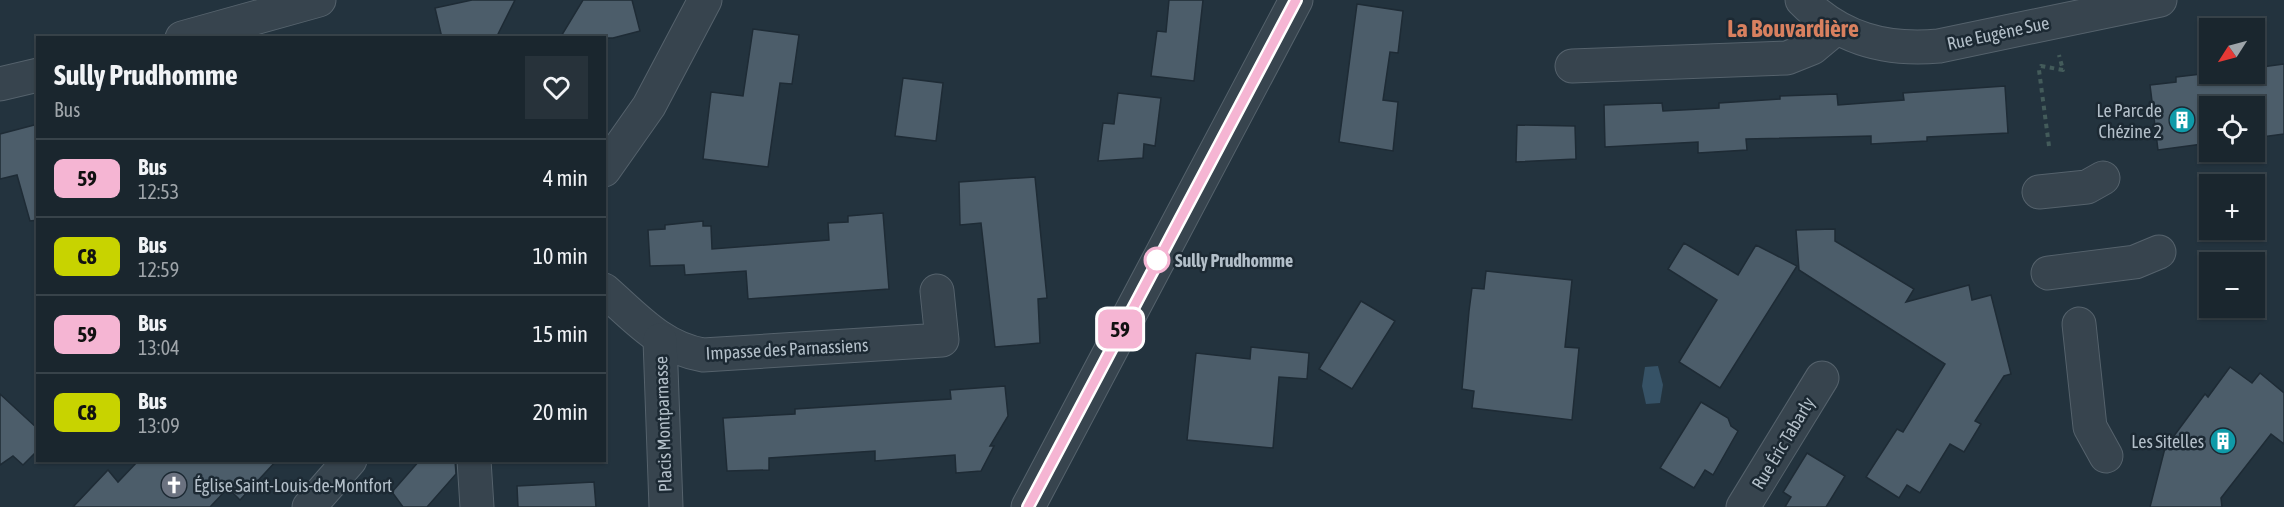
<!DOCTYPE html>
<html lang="fr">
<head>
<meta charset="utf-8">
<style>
	:root { --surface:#1a262e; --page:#27323a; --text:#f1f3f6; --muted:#9fa5aa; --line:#38434a }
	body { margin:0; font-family:"Asap Condensed",sans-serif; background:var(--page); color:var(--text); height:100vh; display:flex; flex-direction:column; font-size:22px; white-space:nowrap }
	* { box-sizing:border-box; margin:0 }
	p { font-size:20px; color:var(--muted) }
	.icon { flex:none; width:33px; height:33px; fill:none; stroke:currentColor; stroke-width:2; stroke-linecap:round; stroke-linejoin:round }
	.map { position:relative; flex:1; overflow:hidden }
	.drawer { position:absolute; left:36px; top:36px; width:570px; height:426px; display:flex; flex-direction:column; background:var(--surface); border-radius:0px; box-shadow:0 2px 4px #0004,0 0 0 2px var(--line) }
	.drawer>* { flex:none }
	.badge { padding:0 12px; border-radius:9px; font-size:21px; line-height:39px }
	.needle { width:39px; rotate:234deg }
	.buttons { position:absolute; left:2199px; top:18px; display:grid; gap:12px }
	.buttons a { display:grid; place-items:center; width:66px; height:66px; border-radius:0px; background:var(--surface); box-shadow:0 2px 4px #0004,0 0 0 2px var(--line); font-size:30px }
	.map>.badge { position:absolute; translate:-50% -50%; box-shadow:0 0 0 3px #fff }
	.round { display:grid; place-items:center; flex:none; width:63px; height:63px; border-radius:0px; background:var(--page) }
	.summary { display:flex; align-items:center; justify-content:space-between; height:102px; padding:0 18px }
	h1 { font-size:28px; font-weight:700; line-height:45px }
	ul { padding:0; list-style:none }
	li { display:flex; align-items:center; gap:18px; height:78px; padding:0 18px; border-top:2px solid var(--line) }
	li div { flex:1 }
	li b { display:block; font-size:22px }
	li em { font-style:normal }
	li .badge { min-width:66px; font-weight:700; text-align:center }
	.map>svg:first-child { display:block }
	.water { fill:#365266 }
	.building { fill:#4c5d6a; stroke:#1e2b35; stroke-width:1.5 }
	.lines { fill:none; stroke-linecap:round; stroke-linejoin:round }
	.minor-casing { stroke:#55626c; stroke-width:35 }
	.path { stroke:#435b5a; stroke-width:4; stroke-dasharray:4.5 4.5; stroke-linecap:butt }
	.minor { stroke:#37444e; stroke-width:33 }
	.line-casing { stroke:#fff; stroke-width:14 }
	.line { stroke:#f5b5d3; stroke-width:9 }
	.stop-dot { fill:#fff; stroke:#f5b5d3; stroke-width:3 }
	.labels { text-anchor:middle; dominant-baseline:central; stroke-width:5; stroke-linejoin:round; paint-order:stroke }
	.street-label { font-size:18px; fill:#b3bfc9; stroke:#1c2933 }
	.poi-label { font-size:18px; fill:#b3bfc9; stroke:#1c2933; text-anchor:end }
	.stop-label { font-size:18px; font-weight:bold; fill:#b3bfc9; stroke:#1c2933; text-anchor:start }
	.district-label { font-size:24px; font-weight:bold; fill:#d8805f; stroke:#1c2933 }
</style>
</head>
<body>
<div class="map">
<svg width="2284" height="507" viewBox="0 0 2284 507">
	<rect width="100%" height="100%" fill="#23333e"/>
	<path class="water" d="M 1658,366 L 1663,385 L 1660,403 L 1646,404 L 1642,386 L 1645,367 Z"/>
	<g class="building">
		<path d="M 472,0 L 515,0 L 496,38 L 442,38 L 435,8 Z"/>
		<path d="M 583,0 L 632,0 L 640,31 L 613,38 L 560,38 Z"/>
		<path d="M 1169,0 L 1203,0 L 1194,81 L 1151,76 L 1157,31 L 1166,32 Z"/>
		<path d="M 1357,4 L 1403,11 L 1398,53 L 1390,52 L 1383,100 L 1398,102 L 1393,151 L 1339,142 Z"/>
		<path d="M 753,29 L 799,35 L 792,84 L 780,83 L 768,167 L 703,159 L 711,92 L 743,96 Z"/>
		<path d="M 2284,64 L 2284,134 L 2254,138 L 2254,106 L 2210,106 L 2210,143 L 2158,150 L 2150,85 L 2176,82 L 2176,77 L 2210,73 L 2254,74 L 2254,68 Z"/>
		<path d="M 903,78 L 943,83 L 936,141 L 895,136 Z"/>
		<path d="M 2005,86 L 2008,133 L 1927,137 L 1927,141 L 1871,144 L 1871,136 L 1746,139 L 1747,150 L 1698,153 L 1698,142 L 1605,147 L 1604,105 L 1662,103 L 1663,111 L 1719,108 L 1719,103 L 1780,99 L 1780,96 L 1837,94 L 1838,105 L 1904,100 L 1903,93 Z"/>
		<path d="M 1118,93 L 1161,98 L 1155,146 L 1144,144 L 1143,158 L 1098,161 L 1103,123 L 1114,124 Z"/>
		<path d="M 38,124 L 38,220 L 30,221 L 17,175 L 0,179 L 0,134 Z"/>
		<path d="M 1517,125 L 1575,126 L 1576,159 L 1516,162 Z"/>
		<path d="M 1035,177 L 1047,298 L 1038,299 L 1040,343 L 995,347 L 981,223 L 960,225 L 959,182 Z"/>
		<path d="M 883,213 L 889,289 L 748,299 L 746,271 L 685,275 L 684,265 L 650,266 L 648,230 L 665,229 L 665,225 L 703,221 L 703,226 L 711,226 L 712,249 L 829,240 L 828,223 L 848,222 L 848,216 Z"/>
		<path d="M 1835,229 L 1835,241 L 1914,289 L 1906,302 L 1969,285 L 1972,300 L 1991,295 L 2011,374 L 2004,376 L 1975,421 L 1981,424 L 1964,452 L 1950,444 L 1920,493 L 1907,485 L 1899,498 L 1866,477 L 1897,429 L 1903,432 L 1945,364 L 1799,270 L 1796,230 Z"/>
		<path d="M 1684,243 L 1738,275 L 1756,245 L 1797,266 L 1720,388 L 1679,362 L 1717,300 L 1668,269 Z"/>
		<path d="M 1486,271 L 1572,280 L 1565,347 L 1579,348 L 1572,420 L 1472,408 L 1474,391 L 1462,389 L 1469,311 L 1472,288 L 1484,289 Z"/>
		<path d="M 1361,301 L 1395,321 L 1352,389 L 1319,369 Z"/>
		<path d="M 1251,347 L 1309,353 L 1307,379 L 1279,377 L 1273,448 L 1187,440 L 1196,353 L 1250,359 Z"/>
		<path d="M 2230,367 L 2252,383 L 2260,373 L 2284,393 L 2284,444 L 2271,434 L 2221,498 L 2222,507 L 2150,507 L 2165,448 L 2205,394 L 2208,397 Z"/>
		<path d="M 1005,386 L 1008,416 L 990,446 L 994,446 L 981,471 L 956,473 L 955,455 L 875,461 L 875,451 L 769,458 L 769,470 L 727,471 L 723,418 L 795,414 L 795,409 L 951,399 L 950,390 Z"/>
		<path d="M 0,394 L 38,429 L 38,450 L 23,465 L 13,456 L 0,465 Z"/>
		<path d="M 1701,402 L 1728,418 L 1731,426 L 1738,431 L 1713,475 L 1705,470 L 1694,488 L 1660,468 Z"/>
		<path d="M 1807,453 L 1845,476 L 1826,507 L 1785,507 L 1791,497 L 1783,492 Z"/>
		<path d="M 139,460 L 277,460 L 240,500 L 228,488 L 210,507 L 73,507 L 108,470 L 118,482 Z"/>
		<path d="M 420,460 L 455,460 L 456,474 L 427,507 L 403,507 L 392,492 Z"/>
		<path d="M 594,482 L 596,507 L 518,507 L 517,486 Z"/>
	</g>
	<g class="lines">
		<defs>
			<g id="minor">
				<path d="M 1802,0 C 1840,39 1886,51 1939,46 L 2160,0"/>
				<path d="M 182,38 L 319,0"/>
				<path d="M 1572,66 L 1787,58 L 1812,48 L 1836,28"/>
				<path d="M 0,84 L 38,75"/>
				<path d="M 604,170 L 649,106 L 705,0"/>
				<path d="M 2039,192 L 2087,187 L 2103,178"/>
				<path d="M 2048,273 L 2135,262 L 2159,252"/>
				<path d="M 604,290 C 635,317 661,348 703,355 L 942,340 L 937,291"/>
				<path d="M 2079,324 L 2090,427 L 2106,456"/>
				<path d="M 660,340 L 666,507"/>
				<path d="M 474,460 L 477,507"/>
				<path d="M 309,507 L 350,460"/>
				<path d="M 1028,507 L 1296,0"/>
				<path d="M 1743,507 L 1822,378"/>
			</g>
		</defs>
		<use href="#minor" class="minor-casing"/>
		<path class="path" d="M 2049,146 L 2039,70 L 2041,66 L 2063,70 L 2059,55"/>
		<use href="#minor" class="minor"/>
	</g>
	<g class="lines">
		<defs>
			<path id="line" d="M 1028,507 L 1296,0"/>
		</defs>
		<use href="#line" class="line-casing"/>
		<use href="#line" class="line"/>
	</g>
	<defs>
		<symbol id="building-disc" viewBox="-11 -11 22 22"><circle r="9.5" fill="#0f9aa8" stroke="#1c2933"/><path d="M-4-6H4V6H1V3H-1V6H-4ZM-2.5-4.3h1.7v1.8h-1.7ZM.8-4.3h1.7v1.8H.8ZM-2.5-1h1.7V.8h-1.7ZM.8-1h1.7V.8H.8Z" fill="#fff"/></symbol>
		<symbol id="church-disc" viewBox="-11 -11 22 22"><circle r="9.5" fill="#6b7280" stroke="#1c2933"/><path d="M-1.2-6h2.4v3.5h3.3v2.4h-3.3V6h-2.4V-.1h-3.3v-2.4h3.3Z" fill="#fff"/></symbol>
	</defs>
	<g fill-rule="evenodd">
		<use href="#building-disc" x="2167" y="105" width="30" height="30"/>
		<use href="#building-disc" x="2208" y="426" width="30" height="30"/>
		<use href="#church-disc" x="159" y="470" width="30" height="30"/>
	</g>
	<circle class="stop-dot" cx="1157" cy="260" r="12"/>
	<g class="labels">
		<g class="street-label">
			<text transform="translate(1998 33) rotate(-12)">Rue Eugène Sue</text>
			<text transform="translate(787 349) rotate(-3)">Impasse des Parnassiens</text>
			<text transform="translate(663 424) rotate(-92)">Placis Montparnasse</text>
			<text transform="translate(1783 443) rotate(-59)">Rue Éric Tabarly</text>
		</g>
		<g class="poi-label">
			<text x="2162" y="110">Le Parc de<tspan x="2162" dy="21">Chézine 2</tspan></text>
			<text x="2204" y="441">Les Sitelles</text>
			<text x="194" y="485" text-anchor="start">Église Saint-Louis-de-Montfort</text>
		</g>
		<g class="stop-label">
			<text x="1175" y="260">Sully Prudhomme</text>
		</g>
		<g class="district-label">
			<text x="1793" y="28">La Bouvardière</text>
		</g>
	</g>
</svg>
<div class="buttons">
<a><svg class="needle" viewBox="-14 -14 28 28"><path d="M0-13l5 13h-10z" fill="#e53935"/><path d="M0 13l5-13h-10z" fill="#9fa5aa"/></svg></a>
<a><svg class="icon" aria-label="locate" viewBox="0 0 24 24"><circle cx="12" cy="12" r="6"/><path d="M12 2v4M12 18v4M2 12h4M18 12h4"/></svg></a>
<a>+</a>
<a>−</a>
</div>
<b class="badge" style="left:1120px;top:329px;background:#f5b5d3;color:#111">59</b>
<section class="drawer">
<div class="summary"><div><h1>Sully Prudhomme</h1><p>Bus</p></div><a class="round"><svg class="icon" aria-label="heart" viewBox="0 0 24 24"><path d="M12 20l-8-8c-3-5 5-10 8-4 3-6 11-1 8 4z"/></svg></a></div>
<ul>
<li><span class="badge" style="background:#f5b5d3;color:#111">59</span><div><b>Bus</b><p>12:53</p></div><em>4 min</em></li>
<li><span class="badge" style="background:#c8d300;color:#111">C8</span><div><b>Bus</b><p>12:59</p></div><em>10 min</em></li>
<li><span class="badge" style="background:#f5b5d3;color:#111">59</span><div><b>Bus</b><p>13:04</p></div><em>15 min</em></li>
<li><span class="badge" style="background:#c8d300;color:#111">C8</span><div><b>Bus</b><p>13:09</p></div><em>20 min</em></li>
</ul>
</section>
</div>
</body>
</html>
